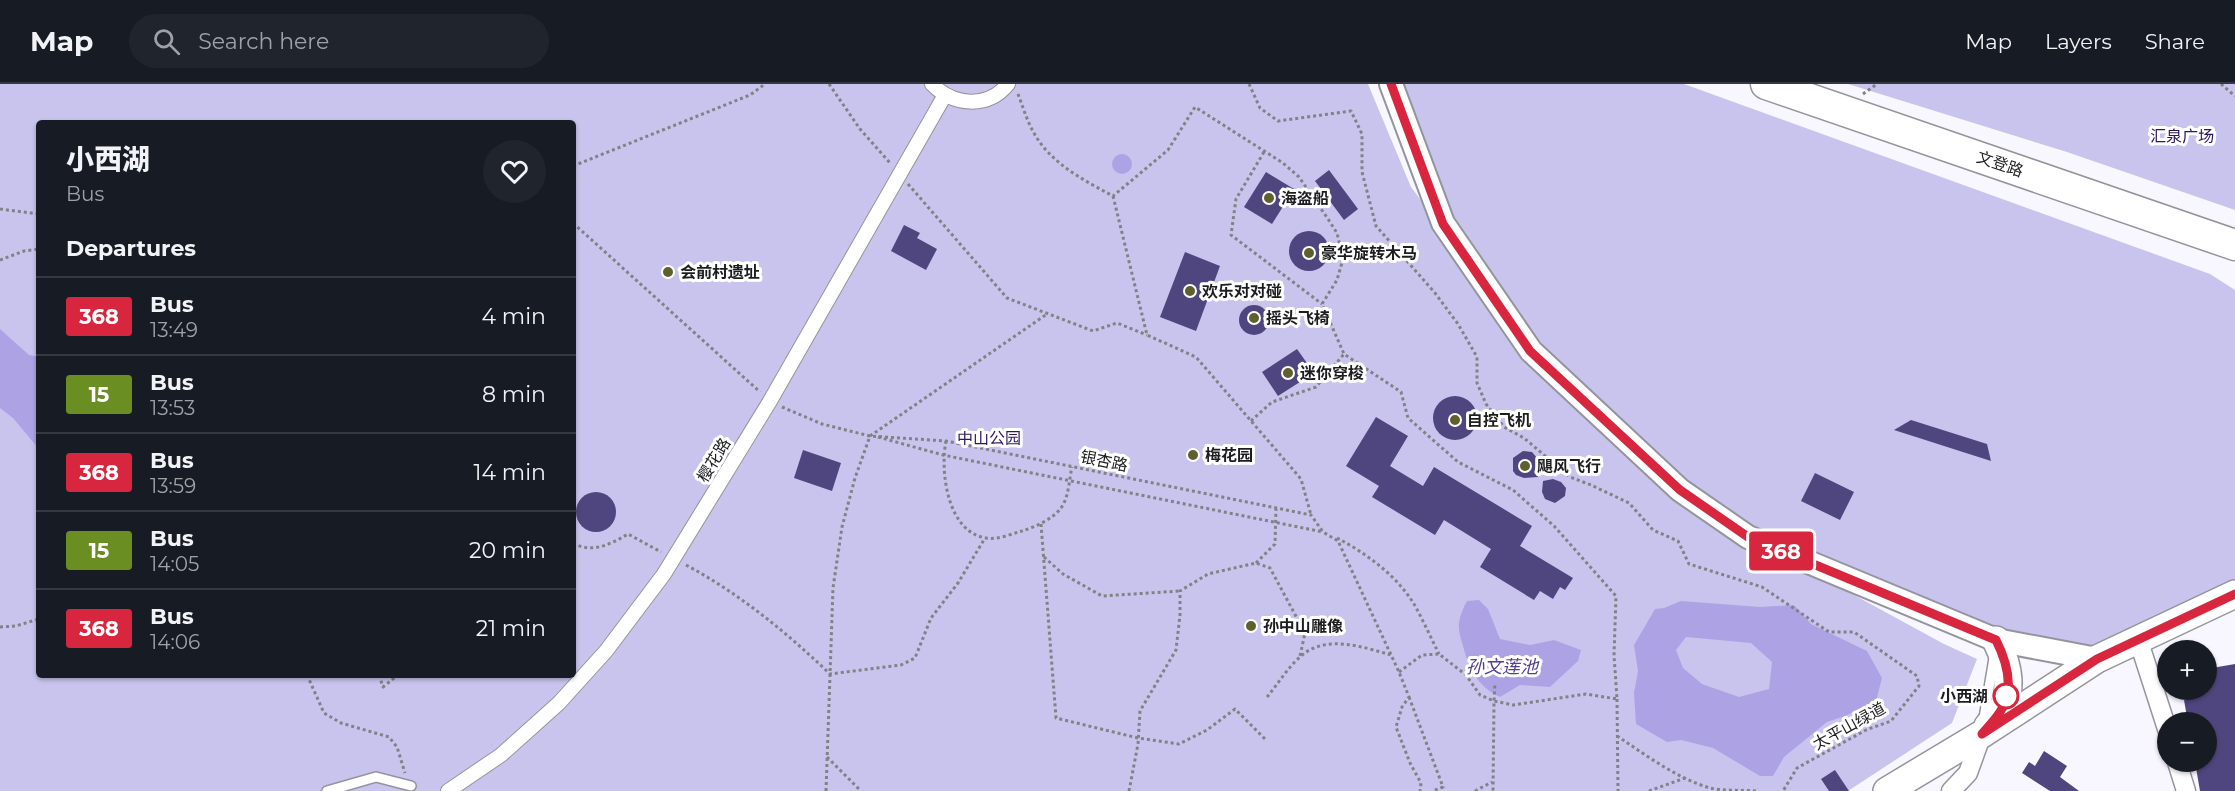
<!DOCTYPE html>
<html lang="en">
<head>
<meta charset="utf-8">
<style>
	:root { --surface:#171b24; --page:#20242c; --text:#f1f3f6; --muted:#9ea1a6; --line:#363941 }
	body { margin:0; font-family:Montserrat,"Noto Sans SC",sans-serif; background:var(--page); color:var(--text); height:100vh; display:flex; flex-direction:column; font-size:22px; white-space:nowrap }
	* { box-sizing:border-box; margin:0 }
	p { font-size:20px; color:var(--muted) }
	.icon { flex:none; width:33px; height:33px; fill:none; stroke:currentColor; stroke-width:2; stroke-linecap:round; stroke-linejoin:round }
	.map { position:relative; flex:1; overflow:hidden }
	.sheet { position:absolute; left:36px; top:36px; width:540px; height:558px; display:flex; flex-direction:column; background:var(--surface); border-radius:6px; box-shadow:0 2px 4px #0004 }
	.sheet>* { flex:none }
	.badge { padding:0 12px; border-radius:4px; font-size:21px; line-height:39px }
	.controls { position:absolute; left:2157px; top:556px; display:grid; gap:12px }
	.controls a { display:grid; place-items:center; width:60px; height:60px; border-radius:50%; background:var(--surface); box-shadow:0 2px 4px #0004; font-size:30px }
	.map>.badge { position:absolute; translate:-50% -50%; box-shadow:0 0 0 3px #fff }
	h2 { padding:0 30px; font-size:22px; line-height:54px }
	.round { display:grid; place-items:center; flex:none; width:63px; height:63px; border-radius:32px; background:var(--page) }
	.head { display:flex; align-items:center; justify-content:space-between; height:102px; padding:0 30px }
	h1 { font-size:28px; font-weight:800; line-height:45px }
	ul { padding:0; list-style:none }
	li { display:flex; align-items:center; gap:18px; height:78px; padding:0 30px; border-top:2px solid var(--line) }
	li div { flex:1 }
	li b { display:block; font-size:22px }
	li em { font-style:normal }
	li .badge { min-width:66px; font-weight:700; text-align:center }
	header { display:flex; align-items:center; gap:36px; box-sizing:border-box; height:84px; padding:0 30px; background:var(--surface); border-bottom:2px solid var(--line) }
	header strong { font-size:28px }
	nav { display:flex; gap:33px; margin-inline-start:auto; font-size:21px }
	.search { width:420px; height:54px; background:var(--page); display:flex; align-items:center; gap:15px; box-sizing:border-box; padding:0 21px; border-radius:33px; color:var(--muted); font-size:22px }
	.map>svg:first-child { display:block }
	.green { fill:#c9c4ed; fill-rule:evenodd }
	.water { fill:#ada3e4; fill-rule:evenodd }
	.building { fill:#50467f }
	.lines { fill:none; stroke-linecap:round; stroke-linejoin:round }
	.service-casing { stroke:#95949c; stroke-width:12 }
	.pedestrian-casing { stroke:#95949c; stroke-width:16 }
	.minor-casing { stroke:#95949c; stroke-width:21 }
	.tertiary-casing { stroke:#95949c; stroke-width:26 }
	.secondary-casing { stroke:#95949c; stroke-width:30 }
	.primary-casing { stroke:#95949c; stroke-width:33 }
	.path { stroke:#828186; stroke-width:3; stroke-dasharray:3 3; stroke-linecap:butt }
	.service { stroke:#fff; stroke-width:9 }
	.pedestrian { stroke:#fff; stroke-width:14 }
	.minor { stroke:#fff; stroke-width:18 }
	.tertiary { stroke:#fff; stroke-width:22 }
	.secondary { stroke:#fff; stroke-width:27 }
	.primary { stroke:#fff; stroke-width:30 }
	.line-casing { stroke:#fff; stroke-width:14 }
	.line { stroke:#d7263d; stroke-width:9 }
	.poi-dot { fill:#5f602e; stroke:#fff; stroke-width:2 }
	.stop-dot { fill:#fff; stroke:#d7263d; stroke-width:3 }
	.labels { text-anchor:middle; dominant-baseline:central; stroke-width:6; stroke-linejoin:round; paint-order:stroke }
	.park-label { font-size:16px; fill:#2e1762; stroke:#fff }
	.street-label { font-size:16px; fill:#1d1c1f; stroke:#fff }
	.poi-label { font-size:16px; font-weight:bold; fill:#1d1c1f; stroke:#fff; text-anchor:start }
	.stop-label { font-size:16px; font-weight:bold; fill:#1d1c1f; stroke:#fff; text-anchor:end }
	.water-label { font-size:18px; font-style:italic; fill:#51408d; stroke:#fff }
</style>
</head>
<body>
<header>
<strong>Map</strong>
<div class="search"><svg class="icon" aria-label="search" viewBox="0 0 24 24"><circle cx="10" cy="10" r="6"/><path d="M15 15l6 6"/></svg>Search here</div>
<nav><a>Map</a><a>Layers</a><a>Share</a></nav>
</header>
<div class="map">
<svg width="2235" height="707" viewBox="0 0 2235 707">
	<rect width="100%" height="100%" fill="#f8f7ff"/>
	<g class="green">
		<path d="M 0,0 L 1368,0 L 1411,103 L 1482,197 L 1531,267 L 1748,453 L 1944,560 L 1977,575 L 1952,639 L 1848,707 L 0,707 ZM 39,39 L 573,39 L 573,591 L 39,591 Z"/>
		<path d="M 1404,0 L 1684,0 L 2210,190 L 2235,206 L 2235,499 L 2092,564 L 1994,549 L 1750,446 L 1678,396 L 1536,262 L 1450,138 Z"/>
		<path d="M 1848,0 L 2235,0 L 2235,126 L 2067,68 Z"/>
	</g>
	<g class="water">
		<circle cx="1122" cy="80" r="10"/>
		<path d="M 0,245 L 29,271 L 39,273 L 39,365 L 13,334 L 0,324 Z"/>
		<path d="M 1479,516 L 1488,525 L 1500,555 L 1530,561 L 1554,556 L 1581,566 L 1578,577 L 1550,603 L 1520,601 L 1500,613 C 1478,603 1469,585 1463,562 C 1461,555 1458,547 1459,539 C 1460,531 1463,524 1467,517 Z"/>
		<path d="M 1681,517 L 1760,523 L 1794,521 L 1811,540 L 1867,567 L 1882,594 L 1876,617 L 1845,632 L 1827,638 L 1784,673 L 1773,692 L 1760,692 L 1713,664 L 1681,656 L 1667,658 L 1636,640 L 1634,609 L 1638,587 L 1634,561 L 1655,525 L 1664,524 ZM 1686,553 L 1751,559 L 1772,578 L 1769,605 L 1739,613 L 1702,600 L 1683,584 L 1676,566 Z"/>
	</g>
	<g class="building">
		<path d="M 1329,86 L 1358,125 L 1344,136 L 1315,97 Z"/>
		<path d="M 1266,88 L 1294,105 L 1272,140 L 1244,123 Z"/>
		<path d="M 904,141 L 920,149 L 917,154 L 937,165 L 926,186 L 891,167 Z"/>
		<circle cx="1309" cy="167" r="20"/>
		<path d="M 1185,168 L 1220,182 L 1196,247 L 1160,233 Z"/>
		<circle cx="1254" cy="236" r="15"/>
		<path d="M 1297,265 L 1314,289 L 1278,312 L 1262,288 Z"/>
		<circle cx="1455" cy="334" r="22"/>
		<path d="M 1376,333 L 1408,352 L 1390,382 L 1423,402 L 1434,383 L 1532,442 L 1520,462 L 1573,494 L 1565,506 L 1560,503 L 1553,515 L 1540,507 L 1534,516 L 1480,483 L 1491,465 L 1444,436 L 1435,451 L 1372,413 L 1379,402 L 1346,382 Z"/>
		<path d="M 1911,336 L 1987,360 L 1991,377 L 1894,346 Z"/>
		<path d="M 803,366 L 841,379 L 832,407 L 794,394 Z"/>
		<path d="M 1523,367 L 1532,368 L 1538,375 L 1538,393 L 1524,394 L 1516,391 L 1513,387 L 1513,374 Z"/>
		<path d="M 1815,389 L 1854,408 L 1840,436 L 1801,417 Z"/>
		<path d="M 1553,395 L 1561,398 L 1566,404 L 1565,412 L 1555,419 L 1545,415 L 1542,408 L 1543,397 Z"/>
		<circle cx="596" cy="428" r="20"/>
		<path d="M 2235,580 L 2235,707 L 2200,707 L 2195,678 L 2206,678 L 2206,639 L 2188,639 L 2184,616 L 2199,613 L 2197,606 L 2206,606 L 2206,585 Z"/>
		<path d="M 2044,667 L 2067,682 L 2060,693 L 2079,707 L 2050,707 L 2022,689 L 2029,678 L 2035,682 Z"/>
		<path d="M 1835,686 L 1849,707 L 1829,707 L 1821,695 Z"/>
	</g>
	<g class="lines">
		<defs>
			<g id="service">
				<path d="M 1984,634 L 1994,574"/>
				<path d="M 327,707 L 376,693 L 411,702"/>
			</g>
			<g id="pedestrian">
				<path d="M 932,0 C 953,22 988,25 1008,0"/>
				<path d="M 448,707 L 501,671 L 559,619 L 606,567 L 664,490 L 770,317 L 945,11"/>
			</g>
			<g id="minor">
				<path d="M 2138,555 L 2168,648"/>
				<path d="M 2177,678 L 2186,707"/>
				<path d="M 1951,707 L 1968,689 L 1982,650"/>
			</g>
			<path id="tertiary" d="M 1391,0 L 1443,139 L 1531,267 L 1680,406 L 1748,453 L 1996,556 L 2097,575"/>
			<g id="secondary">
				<path d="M 1988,642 C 1992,637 1998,632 2001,627 C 2014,604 2007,578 1996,556"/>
				<path d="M 1887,707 L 1982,650 L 2097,575 L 2235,510"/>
			</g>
			<path id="primary" d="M 1766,0 L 2235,161"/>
		</defs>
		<use href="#service" class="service-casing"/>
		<use href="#pedestrian" class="pedestrian-casing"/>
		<use href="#minor" class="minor-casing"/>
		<use href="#tertiary" class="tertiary-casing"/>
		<use href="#secondary" class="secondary-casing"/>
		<use href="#primary" class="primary-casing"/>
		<g class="path">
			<path d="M 829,0 L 860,45 L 890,79"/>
			<path d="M 1249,0 L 1260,24 L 1278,37 L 1351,27 L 1362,50 L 1362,88 L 1376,142 L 1435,209 L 1458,240 L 1477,273 L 1477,299 L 1486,320 L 1504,343 L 1524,354 L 1570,393 L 1591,401 L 1629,419 L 1653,446 L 1678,457 L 1689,480 L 1762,503 L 1829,548 L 1854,548 L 1917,592 L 1919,602 L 1891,637 L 1866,646 L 1797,684 L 1783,707"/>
			<path d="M 2221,0 L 2235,12"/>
			<path d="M 1018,10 C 1023,23 1027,37 1034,49 C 1050,79 1085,97 1113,112 L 1168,66 L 1195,23 L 1283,79 L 1299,93 L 1328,135 L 1337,149 L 1343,175 L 1337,196 L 1322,220 L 1344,270 L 1401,308 L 1408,334 L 1458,378 L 1513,406 L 1554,442 L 1616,512 L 1614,571 L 1617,615 L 1586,610 L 1513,621 L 1494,617 L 1493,707"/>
			<path d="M 1863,10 L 1877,0"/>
			<path d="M 1264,68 L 1236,115 L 1231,151 L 1322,220"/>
			<path d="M 573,82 L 750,11 L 765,0"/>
			<path d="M 908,100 L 1007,214 L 1093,247 L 1117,239 L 1147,251"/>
			<path d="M 1113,112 L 1147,251 L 1196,273 L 1301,395 L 1311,431"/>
			<path d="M 0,125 L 39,130"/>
			<path d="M 573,139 L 760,308"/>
			<path d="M 0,176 L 24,167 L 39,165"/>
			<path d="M 782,323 L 822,340 L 870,352 L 946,357 L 1311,431 L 1323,448 L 1338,457 L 1399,588 L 1409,613 L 1402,623 L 1396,643 L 1410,679 L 1421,699 L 1420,707"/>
			<path d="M 1251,337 L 1272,318 L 1316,303 L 1344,270"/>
			<path d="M 878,353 L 943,371 L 1323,448"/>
			<path d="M 946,357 C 940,387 947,448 986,454 C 998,456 1011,450 1022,447 C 1035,443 1053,435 1061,424 C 1069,413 1069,396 1072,383"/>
			<path d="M 1041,440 L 1056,634 L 1138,654 L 1179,660 L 1207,646 L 1235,625 L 1267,657"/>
			<path d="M 1337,454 C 1366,469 1397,492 1414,520 C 1423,536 1431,554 1439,570"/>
			<path d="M 573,459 C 592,470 611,460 628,450 L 661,468"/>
			<path d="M 1044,473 L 1063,490 L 1102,512 L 1180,507"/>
			<path d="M 1256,479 L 1275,460 L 1276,425"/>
			<path d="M 686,481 C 740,510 786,548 830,590 L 901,581 L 915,574 L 931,534 L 958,499 L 985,454"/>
			<path d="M 0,543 L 16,542 L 39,535"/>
			<path d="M 1399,588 L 1422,571 L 1439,570 L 1466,591 L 1480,611 L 1494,617 L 1495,599"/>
			<path d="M 307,591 L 324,629 L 341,639 L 389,653 L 397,663 L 405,689"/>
			<path d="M 379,591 L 383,603 L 398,591"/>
			<path d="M 1267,613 C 1278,600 1288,583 1301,572 C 1326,550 1363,563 1391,571"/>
			<path d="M 1409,613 L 1443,703 L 1433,707"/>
			<path d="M 1617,615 L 1618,707"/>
			<path d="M 1617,652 C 1646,671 1676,694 1710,704 C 1724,707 1742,706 1756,707"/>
			<path d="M 827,673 L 861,707"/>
			<path d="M 826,707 L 833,504 L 842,443 L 855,394 L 870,352 L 1047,230"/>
			<path d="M 1129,707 L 1138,660 L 1140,627 L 1176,566 L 1180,531 L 1180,507 L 1208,490 L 1256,479 L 1270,484 L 1305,549 L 1300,572"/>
			<path d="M 1475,707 L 1492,698"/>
			<path d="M 1649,707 L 1685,694"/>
		</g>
		<use href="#service" class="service"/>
		<use href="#pedestrian" class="pedestrian"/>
		<use href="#minor" class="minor"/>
		<use href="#tertiary" class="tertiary"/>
		<use href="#secondary" class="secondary"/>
		<use href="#primary" class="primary"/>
	</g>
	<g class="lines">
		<defs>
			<path id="line" d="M 1391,0 L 1443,140 L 1530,267 L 1680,406 L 1748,453 L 1996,556 C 2007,578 2015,606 2000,628 C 1995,636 1988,643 1982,650 L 2097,575 L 2235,510"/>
		</defs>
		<use href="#line" class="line-casing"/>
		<use href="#line" class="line"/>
	</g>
	<g class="poi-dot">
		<circle cx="1269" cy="114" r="6"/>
		<circle cx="1309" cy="169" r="6"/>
		<circle cx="668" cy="188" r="6"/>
		<circle cx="1190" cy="207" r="6"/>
		<circle cx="1254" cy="234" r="6"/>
		<circle cx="1288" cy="289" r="6"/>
		<circle cx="1455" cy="336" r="6"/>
		<circle cx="1193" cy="371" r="6"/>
		<circle cx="1525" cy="382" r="6"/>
		<circle cx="1251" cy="542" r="6"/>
	</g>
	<circle class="stop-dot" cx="2006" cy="612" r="12"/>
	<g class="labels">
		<g class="park-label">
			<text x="2182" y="52">汇泉广场</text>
			<text x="989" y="354">中山公园</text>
		</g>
		<g class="street-label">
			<text transform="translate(2000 80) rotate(19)">文登路</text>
			<text transform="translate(714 376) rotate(-59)">樱花路</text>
			<text transform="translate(1104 377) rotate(12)">银杏路</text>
			<text transform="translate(1849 642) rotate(-29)">太平山绿道</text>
		</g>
		<g class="poi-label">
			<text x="1281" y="114">海盗船</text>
			<text x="1321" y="169">豪华旋转木马</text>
			<text x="680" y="188">会前村遗址</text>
			<text x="1202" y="207">欢乐对对碰</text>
			<text x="1266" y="234">摇头飞椅</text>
			<text x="1300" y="289">迷你穿梭</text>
			<text x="1467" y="336">自控飞机</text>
			<text x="1205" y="371">梅花园</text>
			<text x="1537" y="382">飓风飞行</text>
			<text x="1263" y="542">孙中山雕像</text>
		</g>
		<g class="stop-label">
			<text x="1988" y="612">小西湖</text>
		</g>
		<g class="water-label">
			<text x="1502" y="583">孙文莲池</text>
		</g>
	</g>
</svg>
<div class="controls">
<a>+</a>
<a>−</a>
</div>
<b class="badge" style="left:1781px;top:467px;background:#d7263d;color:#fff">368</b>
<section class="sheet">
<div class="head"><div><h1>小西湖</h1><p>Bus</p></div><a class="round"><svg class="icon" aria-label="heart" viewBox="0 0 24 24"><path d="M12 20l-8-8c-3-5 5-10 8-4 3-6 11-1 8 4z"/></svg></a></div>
<h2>Departures</h2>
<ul>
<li><span class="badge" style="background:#d7263d;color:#fff">368</span><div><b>Bus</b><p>13:49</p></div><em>4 min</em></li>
<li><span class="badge" style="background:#6b8e23;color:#fff">15</span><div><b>Bus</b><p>13:53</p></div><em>8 min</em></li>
<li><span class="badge" style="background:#d7263d;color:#fff">368</span><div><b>Bus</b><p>13:59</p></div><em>14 min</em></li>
<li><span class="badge" style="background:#6b8e23;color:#fff">15</span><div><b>Bus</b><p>14:05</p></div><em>20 min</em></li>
<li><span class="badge" style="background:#d7263d;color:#fff">368</span><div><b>Bus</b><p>14:06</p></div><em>21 min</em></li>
</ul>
</section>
</div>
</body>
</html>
